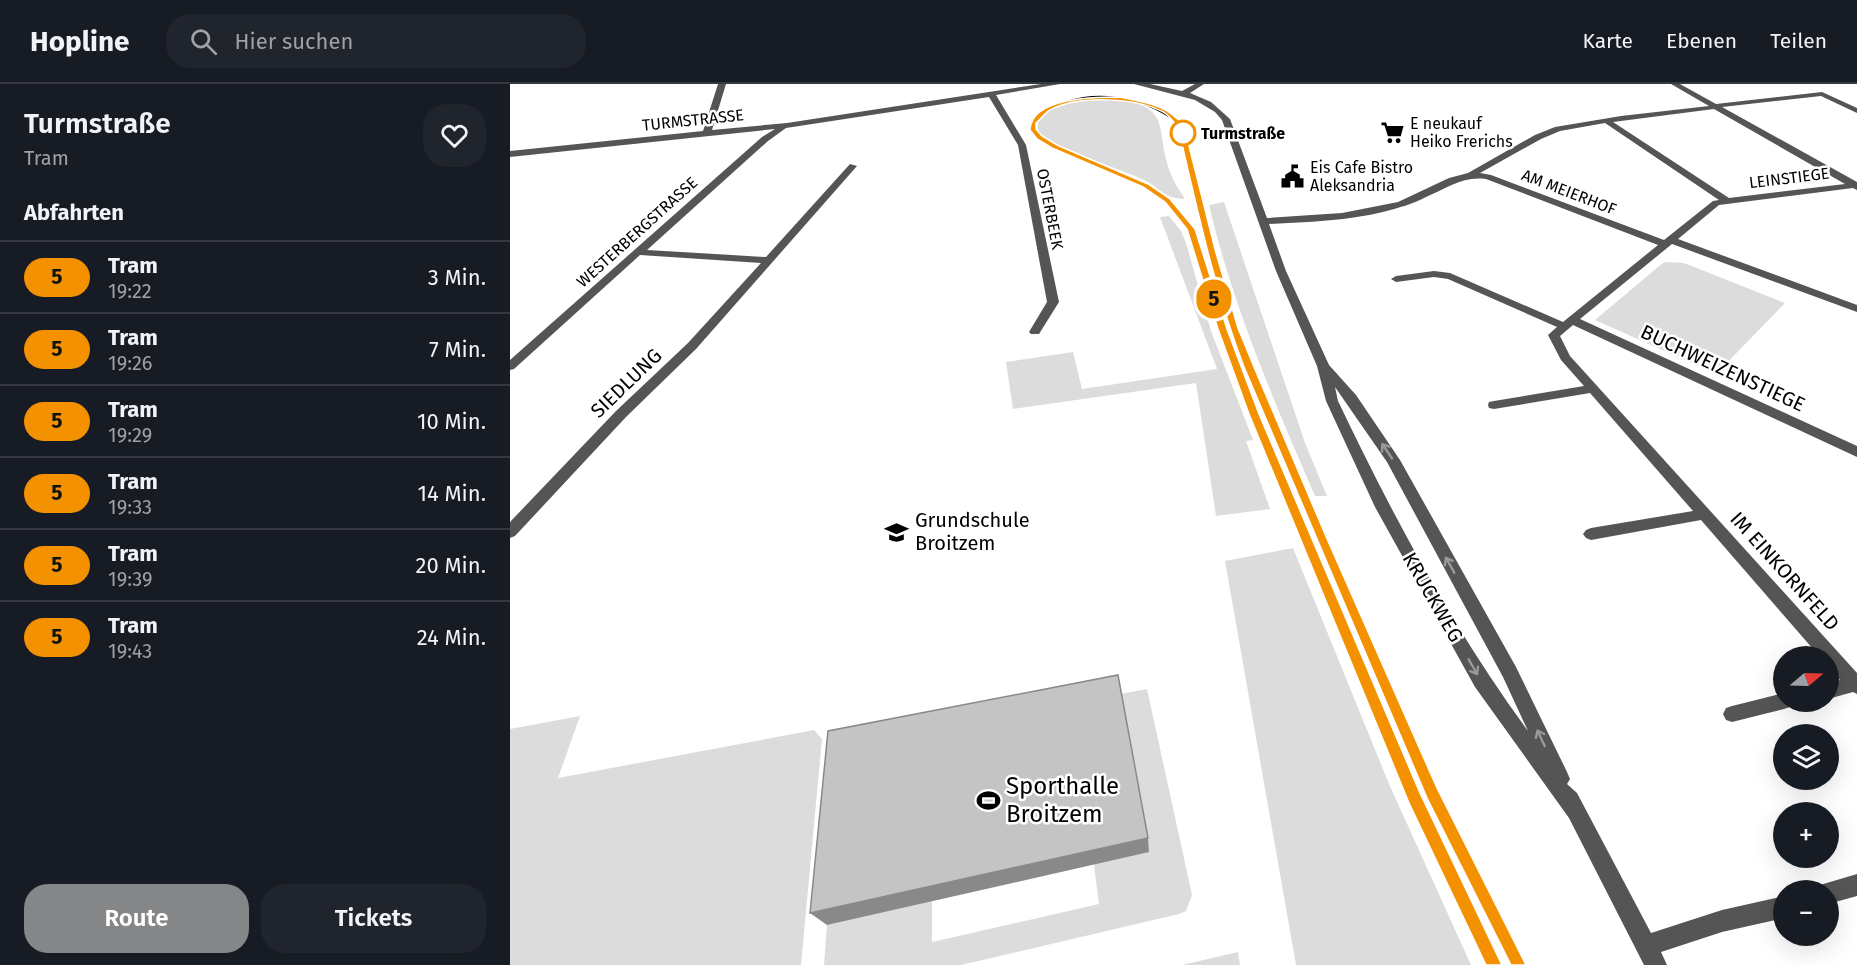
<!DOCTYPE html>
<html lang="de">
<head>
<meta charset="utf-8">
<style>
	:root { --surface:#171b24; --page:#20242c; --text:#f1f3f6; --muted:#9ea1a6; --line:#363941; --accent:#858687 }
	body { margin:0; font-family:"Fira Sans",sans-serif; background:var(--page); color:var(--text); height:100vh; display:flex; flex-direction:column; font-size:22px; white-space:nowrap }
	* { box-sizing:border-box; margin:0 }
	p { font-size:20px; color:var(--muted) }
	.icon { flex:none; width:33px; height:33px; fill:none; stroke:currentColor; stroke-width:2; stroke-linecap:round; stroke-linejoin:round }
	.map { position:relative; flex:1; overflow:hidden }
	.side { display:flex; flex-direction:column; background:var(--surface); width:510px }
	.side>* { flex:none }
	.badge { padding:0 12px; border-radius:20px; font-size:21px; line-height:39px }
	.needle { width:39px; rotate:71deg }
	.fabs { position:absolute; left:1263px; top:562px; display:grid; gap:12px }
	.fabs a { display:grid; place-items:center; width:66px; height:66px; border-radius:50%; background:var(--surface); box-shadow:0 6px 24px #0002; font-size:30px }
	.map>.badge { position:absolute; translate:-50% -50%; box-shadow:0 0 0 3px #fff }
	h2 { padding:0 24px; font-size:22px; line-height:54px }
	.round { display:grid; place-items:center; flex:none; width:63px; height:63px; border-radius:24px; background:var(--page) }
	.overview { display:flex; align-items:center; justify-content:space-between; height:102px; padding:0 24px }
	h1 { font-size:28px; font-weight:600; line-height:45px }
	.button { display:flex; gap:12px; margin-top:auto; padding:12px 24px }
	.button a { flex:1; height:69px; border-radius:24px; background:var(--accent); color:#fff; font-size:24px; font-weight:600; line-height:69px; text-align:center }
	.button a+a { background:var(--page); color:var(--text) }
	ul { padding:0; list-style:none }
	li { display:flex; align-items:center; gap:18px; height:72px; padding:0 24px; border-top:2px solid var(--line) }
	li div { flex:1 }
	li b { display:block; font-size:22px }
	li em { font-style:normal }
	li .badge { min-width:66px; font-weight:700; text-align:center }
	header { display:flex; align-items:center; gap:36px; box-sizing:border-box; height:84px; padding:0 30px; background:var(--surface); border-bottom:2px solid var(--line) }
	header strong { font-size:28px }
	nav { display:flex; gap:33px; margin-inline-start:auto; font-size:21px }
	.search { width:420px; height:54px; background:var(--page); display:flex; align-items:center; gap:15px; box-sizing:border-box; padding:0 21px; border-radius:24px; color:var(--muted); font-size:22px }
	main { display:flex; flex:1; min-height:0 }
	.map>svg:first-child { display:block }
	.green { fill:#dcdcdc }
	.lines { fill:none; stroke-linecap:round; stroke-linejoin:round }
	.minor { fill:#555; fill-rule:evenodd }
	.tram-far1 { stroke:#000; stroke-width:1.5 }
	.tram { stroke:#000; stroke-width:2 }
	.shaded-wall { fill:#898989 }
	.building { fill:#c4c4c4; stroke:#898989; stroke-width:1.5 }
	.oneway { stroke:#999 }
	.line { fill:#f39100; stroke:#fff; stroke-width:1.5 }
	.stop-dot { fill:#fff; stroke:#f39100; stroke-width:3 }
	.labels { text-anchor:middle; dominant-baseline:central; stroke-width:5; stroke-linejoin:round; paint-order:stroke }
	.far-street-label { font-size:16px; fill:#000; stroke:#fff }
	.far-poi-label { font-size:16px; fill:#000; stroke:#fff; text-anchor:start }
	.far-stop-label { font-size:16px; font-weight:bold; fill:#000; stroke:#fff; text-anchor:start }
	.street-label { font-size:20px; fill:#000; stroke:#fff }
	.poi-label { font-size:20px; fill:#000; stroke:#fff; text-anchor:start }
	.near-poi-label { font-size:24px; fill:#000; stroke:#fff; text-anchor:start }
</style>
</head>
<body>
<header>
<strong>Hopline</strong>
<div class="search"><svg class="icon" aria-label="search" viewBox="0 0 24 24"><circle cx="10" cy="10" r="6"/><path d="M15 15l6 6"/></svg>Hier suchen</div>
<nav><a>Karte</a><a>Ebenen</a><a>Teilen</a></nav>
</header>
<main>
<section class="side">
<div class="overview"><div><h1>Turmstraße</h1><p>Tram</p></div><a class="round"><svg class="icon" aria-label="heart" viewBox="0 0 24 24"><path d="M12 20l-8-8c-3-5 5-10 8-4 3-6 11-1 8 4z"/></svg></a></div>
<h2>Abfahrten</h2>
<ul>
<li><span class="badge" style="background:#f39100;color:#111">5</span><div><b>Tram</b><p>19:22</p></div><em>3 Min.</em></li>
<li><span class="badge" style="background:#f39100;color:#111">5</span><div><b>Tram</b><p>19:26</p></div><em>7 Min.</em></li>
<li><span class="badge" style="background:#f39100;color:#111">5</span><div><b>Tram</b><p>19:29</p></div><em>10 Min.</em></li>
<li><span class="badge" style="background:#f39100;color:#111">5</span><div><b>Tram</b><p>19:33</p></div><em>14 Min.</em></li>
<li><span class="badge" style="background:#f39100;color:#111">5</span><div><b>Tram</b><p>19:39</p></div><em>20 Min.</em></li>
<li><span class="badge" style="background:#f39100;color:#111">5</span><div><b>Tram</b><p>19:43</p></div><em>24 Min.</em></li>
</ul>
<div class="button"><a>Route</a><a>Tickets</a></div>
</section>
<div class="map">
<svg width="1347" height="881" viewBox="0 0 1347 881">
	<rect width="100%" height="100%" fill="#fff"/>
	<g class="green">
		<path d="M 598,15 C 666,20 643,44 661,90 C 664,99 670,107 675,115 C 653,114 652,105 634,96 C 611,85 546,65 531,51 C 527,47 528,42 528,37 C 542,16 576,17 598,15 Z"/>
		<path d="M 714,118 L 795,359 L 817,412 L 805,412 C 764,317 723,223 699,121 Z"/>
		<path d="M 659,132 L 671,147 L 676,159 L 701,247 L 743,356 L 736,357 L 760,425 L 706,432 L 686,299 L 503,325 L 496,278 L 563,268 L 572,305 L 707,285 L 650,133 Z"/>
		<path d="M 1154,178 L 1174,179 L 1275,219 L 1206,290 L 1085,236 Z"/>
		<path d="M 783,464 L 879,700 L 961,881 L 786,881 L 715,477 Z"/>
		<path d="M 637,605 L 682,811 L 676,827 L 669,830 L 451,881 L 314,881 L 317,841 L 422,817 L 422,858 L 589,820 L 584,781 L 610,610 Z"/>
		<path d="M 70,632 L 48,694 L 304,646 L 312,655 L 291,881 L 0,881 L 0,645 Z"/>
		<path d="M 728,868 L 730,881 L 672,881 Z"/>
	</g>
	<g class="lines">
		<g class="minor">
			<path d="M 208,0 L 216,0 L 202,46 L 277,39 L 531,0 L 550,0 L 486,11 L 516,61 L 549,218 L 529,250 L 521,250 L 519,248 L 537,218 L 508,61 L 479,13 L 276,44 L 258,57 L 137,166 L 256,173 L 340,80 L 347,82 L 186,265 L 116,333 L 5,452 L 0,454 L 0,438 L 106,327 L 178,259 L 251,179 L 130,171 L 4,285 L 0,286 L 0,276 L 252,53 L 265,45 L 0,73 L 0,67 L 193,47 Z"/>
			<path d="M 624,0 L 640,0 L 672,7 L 685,0 L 694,0 L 680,9 L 701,18 L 720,35 L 757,134 L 832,129 L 888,118 L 939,94 L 958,89 L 1025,51 L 1045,43 L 1111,32 L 1199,22 L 1161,0 L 1170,0 L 1206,20 L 1312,8 L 1347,24 L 1347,29 L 1311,12 L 1212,23 L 1347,98 L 1347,106 L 1343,104 L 1209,121 L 1168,155 L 1347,221 L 1347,228 L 1162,160 L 1070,235 L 1347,362 L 1347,373 L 1063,241 L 1050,252 L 1060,272 L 1347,589 L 1347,610 L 1343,608 L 1318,615 L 1318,599 L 1330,596 L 1318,582 L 1318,573 L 1310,573 L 1191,436 L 1081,456 L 1076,454 L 1073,450 L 1076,446 L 1081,444 L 1183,427 L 1080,309 L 984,325 L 979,324 L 978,321 L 979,318 L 984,317 L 1074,302 L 1051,276 L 1038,251 L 1047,243 L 938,195 L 924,193 L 886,198 L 881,195 L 886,192 L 924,187 L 940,189 L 1053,238 L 1148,161 L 976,95 C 952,92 938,104 916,113 C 903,120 888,124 873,128 C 836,137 797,138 759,140 L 776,187 L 819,281 L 846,311 L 890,376 L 1006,583 L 1057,688 L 1060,695 L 1057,700 L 1067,709 L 1141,849 L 1212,826 L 1274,812 L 1274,834 L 1212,848 L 1151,868 L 1157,881 L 1134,881 L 1059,734 L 965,603 L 865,423 L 816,317 L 807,282 L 766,187 L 712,36 L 705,28 L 685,16 ZM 1204,25 L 1335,100 L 1219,114 L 1103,38 ZM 1095,39 L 1209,116 L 1203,117 L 1154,156 L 981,91 L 970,89 L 1031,55 L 1050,47 ZM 825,303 L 877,378 L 993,593 L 1018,647 C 943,545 883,432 828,317 Z"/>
			<path d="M 1274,609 L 1274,618 L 1283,618 L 1280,623 L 1274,625 L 1222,638 L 1216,636 L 1213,630 L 1216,624 L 1222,622 Z"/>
			<path d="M 1347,790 L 1347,812 L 1318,820 L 1318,807 L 1308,807 L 1310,801 Z"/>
		</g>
		<path class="tram-far1" d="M 865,619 L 744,330 L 712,245 L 681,145 L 657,117 L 636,101 L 544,63 L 529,54 L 523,46 L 523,38 C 561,0 633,7 671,42 L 701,164 L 728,254 L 883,619"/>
		<g class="tram">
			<path d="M 865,618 L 905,714 L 983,881"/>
			<path d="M 883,618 L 922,709 L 1007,881"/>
		</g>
	</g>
	<path class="shaded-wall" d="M 638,754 L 639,768 L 317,841 L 300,829 Z"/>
	<path class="building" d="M 608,591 L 638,754 L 300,829 L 318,647 Z"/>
	<defs><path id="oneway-shaft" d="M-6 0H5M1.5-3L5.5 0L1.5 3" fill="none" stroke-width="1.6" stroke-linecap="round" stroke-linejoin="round" transform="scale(1.5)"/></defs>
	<g class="oneway">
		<use href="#oneway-shaft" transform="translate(877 367) rotate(-124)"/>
		<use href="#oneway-shaft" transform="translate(940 481) rotate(-119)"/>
		<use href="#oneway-shaft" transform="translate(963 583) rotate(60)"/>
		<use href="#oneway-shaft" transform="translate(1031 654) rotate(-115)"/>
	</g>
	<path class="line" d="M 610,13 C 637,19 656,20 674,42 L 706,169 L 728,244 L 744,283 L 818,457 L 927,704 L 1013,875 L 1016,881 L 1001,881 L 917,714 L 734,283 C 704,205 687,124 668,43 C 664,38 660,33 655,29 C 627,13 568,11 540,26 C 535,29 531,35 526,39 L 526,45 L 532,52 L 547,61 L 638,100 L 660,115 L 685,145 L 717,245 L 749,330 L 910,709 L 992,881 L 976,881 L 899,719 L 739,330 L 708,245 L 677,145 L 655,118 L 633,103 L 542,64 L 527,55 L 520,46 C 521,13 587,13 610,13 Z"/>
	<defs>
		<symbol id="supermarket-bare" viewBox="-9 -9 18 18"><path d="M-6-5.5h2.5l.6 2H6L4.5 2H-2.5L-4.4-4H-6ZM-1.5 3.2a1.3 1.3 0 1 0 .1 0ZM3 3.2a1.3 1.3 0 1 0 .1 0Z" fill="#000" stroke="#fff" stroke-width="2.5" paint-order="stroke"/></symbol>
		<symbol id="civic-bare" viewBox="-9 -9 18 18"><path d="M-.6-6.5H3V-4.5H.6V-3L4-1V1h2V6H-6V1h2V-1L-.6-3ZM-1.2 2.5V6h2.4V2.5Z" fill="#000" stroke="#fff" stroke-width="2.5" paint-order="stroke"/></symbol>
		<symbol id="school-bare" viewBox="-9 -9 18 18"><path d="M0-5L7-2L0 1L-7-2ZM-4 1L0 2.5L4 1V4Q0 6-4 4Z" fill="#000" stroke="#fff" stroke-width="2.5" paint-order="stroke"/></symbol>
		<symbol id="stadium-bare" viewBox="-9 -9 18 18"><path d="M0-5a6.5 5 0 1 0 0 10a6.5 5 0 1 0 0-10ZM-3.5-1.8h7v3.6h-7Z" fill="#000" stroke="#fff" stroke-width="2.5" paint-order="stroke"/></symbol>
	</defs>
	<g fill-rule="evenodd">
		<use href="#supermarket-bare" x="866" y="32" width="33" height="33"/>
		<use href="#civic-bare" x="766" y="76" width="33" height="33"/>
		<use href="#school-bare" x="370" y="432" width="33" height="33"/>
		<use href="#stadium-bare" x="462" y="700" width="33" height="33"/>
	</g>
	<circle class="stop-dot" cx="673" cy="49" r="12"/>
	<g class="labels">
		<g class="far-street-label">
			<text transform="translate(183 36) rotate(-6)">TURMSTRASSE</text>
			<text transform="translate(1279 94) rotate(-7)">LEINSTIEGE</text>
			<text transform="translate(1059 108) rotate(21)">AM MEIERHOF</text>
			<text transform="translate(540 125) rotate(79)">OSTERBEEK</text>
			<text transform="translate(127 148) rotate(-42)">WESTERBERGSTRASSE</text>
		</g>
		<g class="far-poi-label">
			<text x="900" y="39">E neukauf<tspan x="900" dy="18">Heiko Frerichs</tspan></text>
			<text x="800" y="83">Eis Cafe Bistro<tspan x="800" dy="18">Aleksandria</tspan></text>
		</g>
		<g class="far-stop-label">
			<text x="691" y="49">Turmstraße</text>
		</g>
		<g class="street-label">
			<text transform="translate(1213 284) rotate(25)">BUCHWEIZENSTIEGE</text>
			<text transform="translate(116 299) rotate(-44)">SIEDLUNG</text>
			<text transform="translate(1275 487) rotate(48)">IM EINKORNFELD</text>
			<text transform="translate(923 513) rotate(60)">KRUCKWEG</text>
		</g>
		<g class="poi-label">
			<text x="405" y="436">Grundschule<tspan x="405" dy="23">Broitzem</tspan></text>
		</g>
		<g class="near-poi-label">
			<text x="496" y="702">Sporthalle<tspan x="496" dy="28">Broitzem</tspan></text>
		</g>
	</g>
</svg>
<div class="fabs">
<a><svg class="needle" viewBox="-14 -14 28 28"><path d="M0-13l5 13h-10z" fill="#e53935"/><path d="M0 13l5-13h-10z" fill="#9ea1a6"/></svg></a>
<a><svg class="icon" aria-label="layers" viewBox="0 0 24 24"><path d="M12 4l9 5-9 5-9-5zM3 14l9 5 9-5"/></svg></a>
<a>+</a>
<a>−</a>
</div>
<b class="badge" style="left:704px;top:215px;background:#f39100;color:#111">5</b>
</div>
</main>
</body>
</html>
